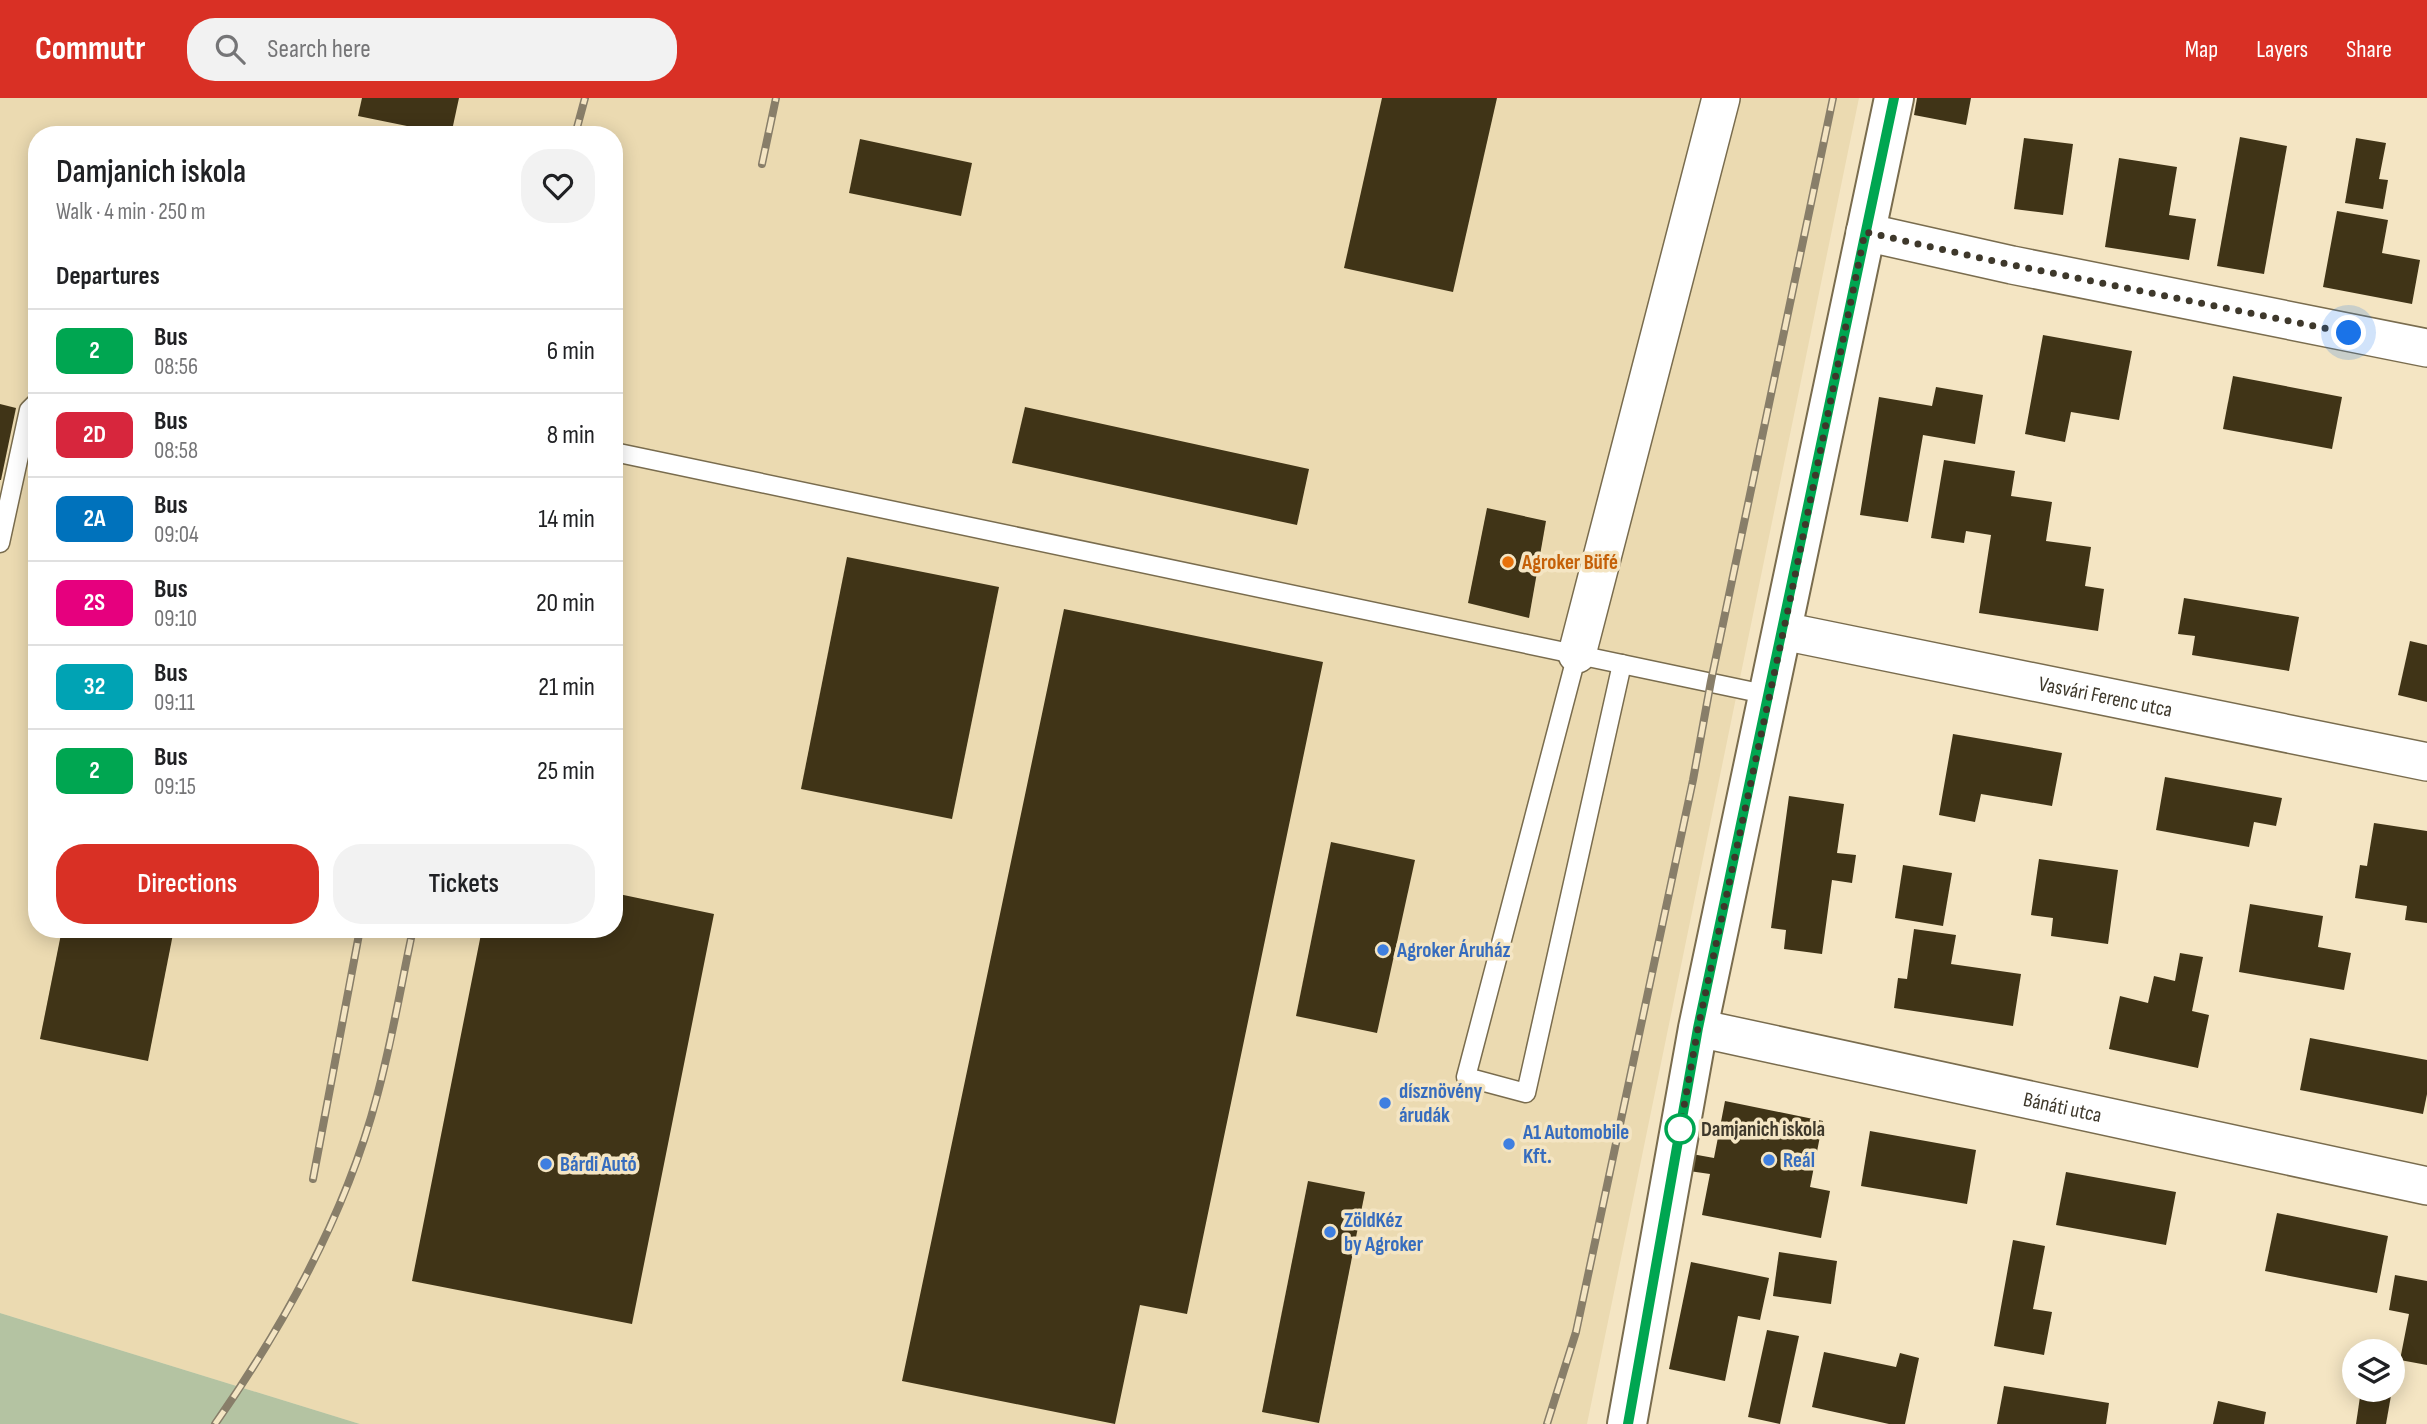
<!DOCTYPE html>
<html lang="en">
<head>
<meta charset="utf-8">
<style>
	:root { --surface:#fff; --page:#f2f2f2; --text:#202124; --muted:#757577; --line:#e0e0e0; --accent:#d93025 }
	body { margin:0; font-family:"Sofia Sans Condensed",sans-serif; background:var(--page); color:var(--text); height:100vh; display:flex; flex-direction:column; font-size:26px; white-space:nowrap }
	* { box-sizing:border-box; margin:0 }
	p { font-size:23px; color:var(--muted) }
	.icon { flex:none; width:38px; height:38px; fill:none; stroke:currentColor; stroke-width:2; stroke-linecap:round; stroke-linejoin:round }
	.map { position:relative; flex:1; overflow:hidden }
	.sheet { position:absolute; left:28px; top:28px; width:595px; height:812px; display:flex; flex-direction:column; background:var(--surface); border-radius:28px; box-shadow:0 4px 18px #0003 }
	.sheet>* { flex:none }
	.badge { padding:0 14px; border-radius:10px; font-size:24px; line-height:46px }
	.tools { position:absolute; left:2342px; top:1241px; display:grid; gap:14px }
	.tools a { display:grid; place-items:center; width:63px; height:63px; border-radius:50%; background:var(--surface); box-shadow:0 4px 18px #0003; font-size:35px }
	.you { position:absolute; width:35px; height:35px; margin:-18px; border:5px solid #fff; border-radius:50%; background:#1a73e8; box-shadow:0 0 0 10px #1a73e833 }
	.map>.badge { position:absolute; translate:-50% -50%; box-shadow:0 0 0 4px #fff }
	h2 { padding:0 28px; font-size:26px; line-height:63px }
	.round { display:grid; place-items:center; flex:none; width:74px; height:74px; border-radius:28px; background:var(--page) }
	.summary { display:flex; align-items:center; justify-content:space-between; height:119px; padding:0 28px }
	h1 { font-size:33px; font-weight:600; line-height:52px }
	.primary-button { display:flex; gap:14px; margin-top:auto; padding:14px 28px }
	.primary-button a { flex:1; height:80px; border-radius:28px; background:var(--accent); color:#fff; font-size:28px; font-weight:600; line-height:80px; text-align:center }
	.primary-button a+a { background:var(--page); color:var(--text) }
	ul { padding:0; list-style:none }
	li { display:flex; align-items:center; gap:21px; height:84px; padding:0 28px; border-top:2px solid var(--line) }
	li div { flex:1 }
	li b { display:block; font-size:26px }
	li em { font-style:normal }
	li .badge { min-width:77px; font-weight:700; text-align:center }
	header { display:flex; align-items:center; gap:42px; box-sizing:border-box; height:98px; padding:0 35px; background:var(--accent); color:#fff }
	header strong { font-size:33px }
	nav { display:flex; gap:38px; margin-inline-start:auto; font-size:24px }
	.search { width:490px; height:63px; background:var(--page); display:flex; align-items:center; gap:18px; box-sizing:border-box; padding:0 24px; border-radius:28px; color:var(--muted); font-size:26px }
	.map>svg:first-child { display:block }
	.built { fill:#ebdab1; fill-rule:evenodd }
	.green { fill:#b4c3a2 }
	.building { fill:#403417 }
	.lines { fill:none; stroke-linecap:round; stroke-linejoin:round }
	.service-casing { stroke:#796c4e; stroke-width:21 }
	.minor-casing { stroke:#796c4e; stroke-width:40 }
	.primary-casing { stroke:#796c4e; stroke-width:42 }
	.service { stroke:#fff; stroke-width:18 }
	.minor { stroke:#fff; stroke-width:37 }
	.primary { stroke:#fff; stroke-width:38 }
	.rail-casing { stroke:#887e69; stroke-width:8 }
	.rail { stroke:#f4e5c3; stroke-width:5; stroke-dasharray:16; stroke-linecap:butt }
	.line-casing { stroke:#fff; stroke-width:16 }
	.line { stroke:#00a651; stroke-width:10 }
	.walk { stroke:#3e382b; stroke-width:7; stroke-dasharray:0 12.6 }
	.food-dot { fill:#e8710a; stroke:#f4e5c3; stroke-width:2.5 }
	.shop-dot { fill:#3f7fe0; stroke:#f4e5c3; stroke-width:2.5 }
	.stop-dot { fill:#fff; stroke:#00a651; stroke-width:3.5 }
	.labels { text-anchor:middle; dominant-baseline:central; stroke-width:7; stroke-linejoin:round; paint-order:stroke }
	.food-label { font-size:21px; font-weight:bold; fill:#c56008; stroke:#f4e5c3; text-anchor:start }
	.street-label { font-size:21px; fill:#3e382b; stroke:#f4e5c3 }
	.shop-label { font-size:21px; font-weight:bold; fill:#366cbe; stroke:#f4e5c3; text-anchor:start }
	.stop-label { font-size:21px; font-weight:bold; fill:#3e382b; stroke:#f4e5c3; text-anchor:start }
</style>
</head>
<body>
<header>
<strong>Commutr</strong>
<div class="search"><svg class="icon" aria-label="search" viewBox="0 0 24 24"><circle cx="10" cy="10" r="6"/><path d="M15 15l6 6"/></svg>Search here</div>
<nav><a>Map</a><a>Layers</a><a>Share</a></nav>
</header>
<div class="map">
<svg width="2427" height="1326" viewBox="0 0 2427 1326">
	<rect width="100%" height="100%" fill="#f4e5c3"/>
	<path class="built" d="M 0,0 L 1859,0 L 1587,1326 L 360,1326 L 0,1215 ZM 37,37 L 614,37 L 614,831 L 37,831 Z"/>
	<path class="green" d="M 0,1215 L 360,1326 L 0,1326 Z"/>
	<g class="building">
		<path d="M 362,0 L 459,0 L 451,37 L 358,18 Z"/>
		<path d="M 1382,0 L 1497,0 L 1453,194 L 1344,170 Z"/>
		<path d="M 1917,0 L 1971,0 L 1966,27 L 1914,17 Z"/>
		<path d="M 2240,39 L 2287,48 L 2264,176 L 2217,168 Z"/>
		<path d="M 2024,40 L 2073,46 L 2063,117 L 2014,111 Z"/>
		<path d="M 2356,40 L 2386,45 L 2379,81 L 2388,82 L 2383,111 L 2345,105 Z"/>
		<path d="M 860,41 L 972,65 L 961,118 L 849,95 Z"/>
		<path d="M 2119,60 L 2177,69 L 2169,117 L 2196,121 L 2189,162 L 2105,149 Z"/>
		<path d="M 2337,113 L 2388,122 L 2382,155 L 2420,162 L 2412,206 L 2323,189 Z"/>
		<path d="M 2043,237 L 2132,253 L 2119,322 L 2071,314 L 2065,344 L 2025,336 Z"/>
		<path d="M 2233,278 L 2342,299 L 2332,351 L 2223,331 Z"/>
		<path d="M 1936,289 L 1983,297 L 1975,346 L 1923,337 L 1908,424 L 1860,417 L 1879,299 L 1932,308 Z"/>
		<path d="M 0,306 L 16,310 L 1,382 L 0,382 Z"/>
		<path d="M 1025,309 L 1309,371 L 1297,427 L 1012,365 Z"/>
		<path d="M 1944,362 L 2015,373 L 2011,398 L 2052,404 L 2046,443 L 2091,449 L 2085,488 L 2104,491 L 2098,533 L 1979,515 L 1991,437 L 1966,433 L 1964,445 L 1931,440 Z"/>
		<path d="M 1487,410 L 1546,423 L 1529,520 L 1468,505 Z"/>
		<path d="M 847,459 L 999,489 L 952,721 L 801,691 Z"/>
		<path d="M 2184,500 L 2299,519 L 2289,573 L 2192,557 L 2195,538 L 2178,536 Z"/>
		<path d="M 1064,511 L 1323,564 L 1187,1216 L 1140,1207 L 1115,1326 L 902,1283 Z"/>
		<path d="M 2410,543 L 2427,547 L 2427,604 L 2398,597 Z"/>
		<path d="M 1953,636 L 2062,655 L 2052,708 L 1981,696 L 1975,724 L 1939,717 Z"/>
		<path d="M 2165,679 L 2282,700 L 2276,728 L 2254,724 L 2249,749 L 2156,732 Z"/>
		<path d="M 1789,698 L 1844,706 L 1837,755 L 1856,757 L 1852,785 L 1832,782 L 1822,856 L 1784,851 L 1786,832 L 1771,830 Z"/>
		<path d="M 2374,725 L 2427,733 L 2427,825 L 2405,822 L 2407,808 L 2355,800 L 2360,767 L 2367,768 Z"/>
		<path d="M 1331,744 L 1415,762 L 1377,935 L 1296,918 Z"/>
		<path d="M 2039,761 L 2118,772 L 2108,846 L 2051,838 L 2053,820 L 2031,817 Z"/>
		<path d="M 1903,767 L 1952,775 L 1943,828 L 1895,820 Z"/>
		<path d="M 614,795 L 714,816 L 632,1226 L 412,1183 L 482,831 L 614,831 Z"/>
		<path d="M 2250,806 L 2323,818 L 2318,849 L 2351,855 L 2344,892 L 2239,874 Z"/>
		<path d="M 62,831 L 174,831 L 148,963 L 40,941 Z"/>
		<path d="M 1914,831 L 1956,837 L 1951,866 L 2021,876 L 2013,928 L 1894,910 L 1898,880 L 1907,881 Z"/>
		<path d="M 2180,855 L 2203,859 L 2192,913 L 2209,917 L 2198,970 L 2109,951 L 2120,898 L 2148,905 L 2154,878 L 2175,883 Z"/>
		<path d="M 2310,940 L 2427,962 L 2427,996 L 2423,1016 L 2300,992 Z"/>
		<path d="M 1725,1003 L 1823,1023 L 1810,1089 L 1830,1093 L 1821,1140 L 1702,1117 L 1710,1076 L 1689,1073 L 1692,1056 L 1714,1060 Z"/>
		<path d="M 1870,1033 L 1976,1052 L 1967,1106 L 1861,1088 Z"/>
		<path d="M 2066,1074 L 2176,1094 L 2166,1147 L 2056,1127 Z"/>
		<path d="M 1308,1083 L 1365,1094 L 1319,1325 L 1262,1314 Z"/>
		<path d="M 2277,1115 L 2388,1138 L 2377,1195 L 2265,1173 Z"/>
		<path d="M 2013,1142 L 2045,1148 L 2033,1211 L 2052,1214 L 2044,1257 L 1994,1248 Z"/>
		<path d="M 1779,1154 L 1837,1163 L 1831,1206 L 1773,1198 Z"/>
		<path d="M 1691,1164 L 1769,1180 L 1760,1222 L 1738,1218 L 1725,1283 L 1669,1271 Z"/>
		<path d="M 2395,1177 L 2427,1183 L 2427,1267 L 2400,1262 L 2409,1216 L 2389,1212 Z"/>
		<path d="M 1767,1232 L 1799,1238 L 1780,1326 L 1748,1319 Z"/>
		<path d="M 1824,1254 L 1896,1269 L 1900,1255 L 1919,1260 L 1905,1326 L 1889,1326 L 1812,1309 Z"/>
		<path d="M 2004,1288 L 2109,1305 L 2106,1326 L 1997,1326 Z"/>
		<path d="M 2361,1292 L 2392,1292 L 2386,1326 L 2356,1326 Z"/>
		<path d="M 2218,1303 L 2266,1314 L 2264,1326 L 2213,1326 Z"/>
	</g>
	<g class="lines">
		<defs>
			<g id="service">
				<path d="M 614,354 L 1769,597"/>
				<path d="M 0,445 L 29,312 L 37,304"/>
				<path d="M 1577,556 L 1466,979 L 1526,995 L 1622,566"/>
			</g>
			<g id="minor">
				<path d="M 1865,134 L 2012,167 L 2427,250"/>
				<path id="s1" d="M 1783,533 L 2427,664"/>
				<path d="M 1577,556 L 1721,0"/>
				<path id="s2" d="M 1698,930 L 2427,1088"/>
			</g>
			<path id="primary" d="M 1627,1326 L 1698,930 L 1894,0"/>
		</defs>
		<use href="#service" class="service-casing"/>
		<use href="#minor" class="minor-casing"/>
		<use href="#primary" class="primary-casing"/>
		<use href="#service" class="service"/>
		<use href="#minor" class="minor"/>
		<use href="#primary" class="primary"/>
		<defs>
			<g id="rail">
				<path d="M 575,37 L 585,0"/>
				<path d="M 762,66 L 776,0"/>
				<path d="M 313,1081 L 360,831"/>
				<path d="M 215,1326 C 285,1226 346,1116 377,998 C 392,943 401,887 413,831"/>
				<path d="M 1547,1326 L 1576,1234 L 1693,682 L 1711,583 L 1833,0"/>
			</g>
		</defs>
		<use href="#rail" class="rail-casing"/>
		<use href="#rail" class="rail"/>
	</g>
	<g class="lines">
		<defs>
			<path id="line" d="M 1628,1326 L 1698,930 L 1894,0"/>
		</defs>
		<use href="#line" class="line-casing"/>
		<use href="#line" class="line"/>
		<path class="walk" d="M 1680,1031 L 1698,930 L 1789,507 L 1865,134 L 2012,167 L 2349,235"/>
	</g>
	<circle class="food-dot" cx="1508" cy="464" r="7"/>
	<g class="shop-dot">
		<circle cx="1383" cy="852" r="7"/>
		<circle cx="1385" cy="1005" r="7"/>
		<circle cx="1509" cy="1046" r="7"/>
		<circle cx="1769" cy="1062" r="7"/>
		<circle cx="546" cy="1066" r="7"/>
		<circle cx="1330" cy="1134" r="7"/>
	</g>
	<circle class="stop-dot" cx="1680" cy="1031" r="14"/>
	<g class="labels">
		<g class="food-label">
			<text x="1522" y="464">Agroker Büfé</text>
		</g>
		<g class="street-label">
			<text stroke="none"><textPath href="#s1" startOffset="329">Vasvári Ferenc utca</textPath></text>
			<text stroke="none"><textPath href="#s2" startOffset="373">Bánáti utca</textPath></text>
		</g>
		<g class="shop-label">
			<text x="1397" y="852">Agroker Áruház</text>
			<text x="1399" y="993">dísznövény<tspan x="1399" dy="24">árudák</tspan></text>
			<text x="1523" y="1034">A1 Automobile<tspan x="1523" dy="24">Kft.</tspan></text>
			<text x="1783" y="1062">Reál</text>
			<text x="560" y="1066">Bárdi Autó</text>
			<text x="1344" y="1122">ZöldKéz<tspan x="1344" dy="24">by Agroker</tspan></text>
		</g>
		<g class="stop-label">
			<text x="1701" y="1031">Damjanich iskola</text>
		</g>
	</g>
</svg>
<div class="tools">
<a><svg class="icon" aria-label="layers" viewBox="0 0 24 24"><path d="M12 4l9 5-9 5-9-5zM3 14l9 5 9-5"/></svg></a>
</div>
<div class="you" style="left:2349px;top:235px"></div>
<section class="sheet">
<div class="summary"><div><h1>Damjanich iskola</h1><p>Walk · 4 min · 250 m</p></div><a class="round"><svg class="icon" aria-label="heart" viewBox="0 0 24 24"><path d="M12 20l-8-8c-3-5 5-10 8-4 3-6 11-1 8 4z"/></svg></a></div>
<h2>Departures</h2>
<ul>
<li><span class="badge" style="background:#00a651;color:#fff">2</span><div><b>Bus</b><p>08:56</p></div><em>6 min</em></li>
<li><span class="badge" style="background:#d7263d;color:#fff">2D</span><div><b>Bus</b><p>08:58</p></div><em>8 min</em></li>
<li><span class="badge" style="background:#0072bc;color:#fff">2A</span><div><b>Bus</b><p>09:04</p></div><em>14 min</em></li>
<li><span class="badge" style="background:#e6007e;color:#fff">2S</span><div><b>Bus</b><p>09:10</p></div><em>20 min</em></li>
<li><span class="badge" style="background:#00a3b4;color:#fff">32</span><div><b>Bus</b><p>09:11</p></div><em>21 min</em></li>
<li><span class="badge" style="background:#00a651;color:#fff">2</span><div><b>Bus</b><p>09:15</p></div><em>25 min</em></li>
</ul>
<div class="primary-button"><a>Directions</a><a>Tickets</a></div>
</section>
</div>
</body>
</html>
